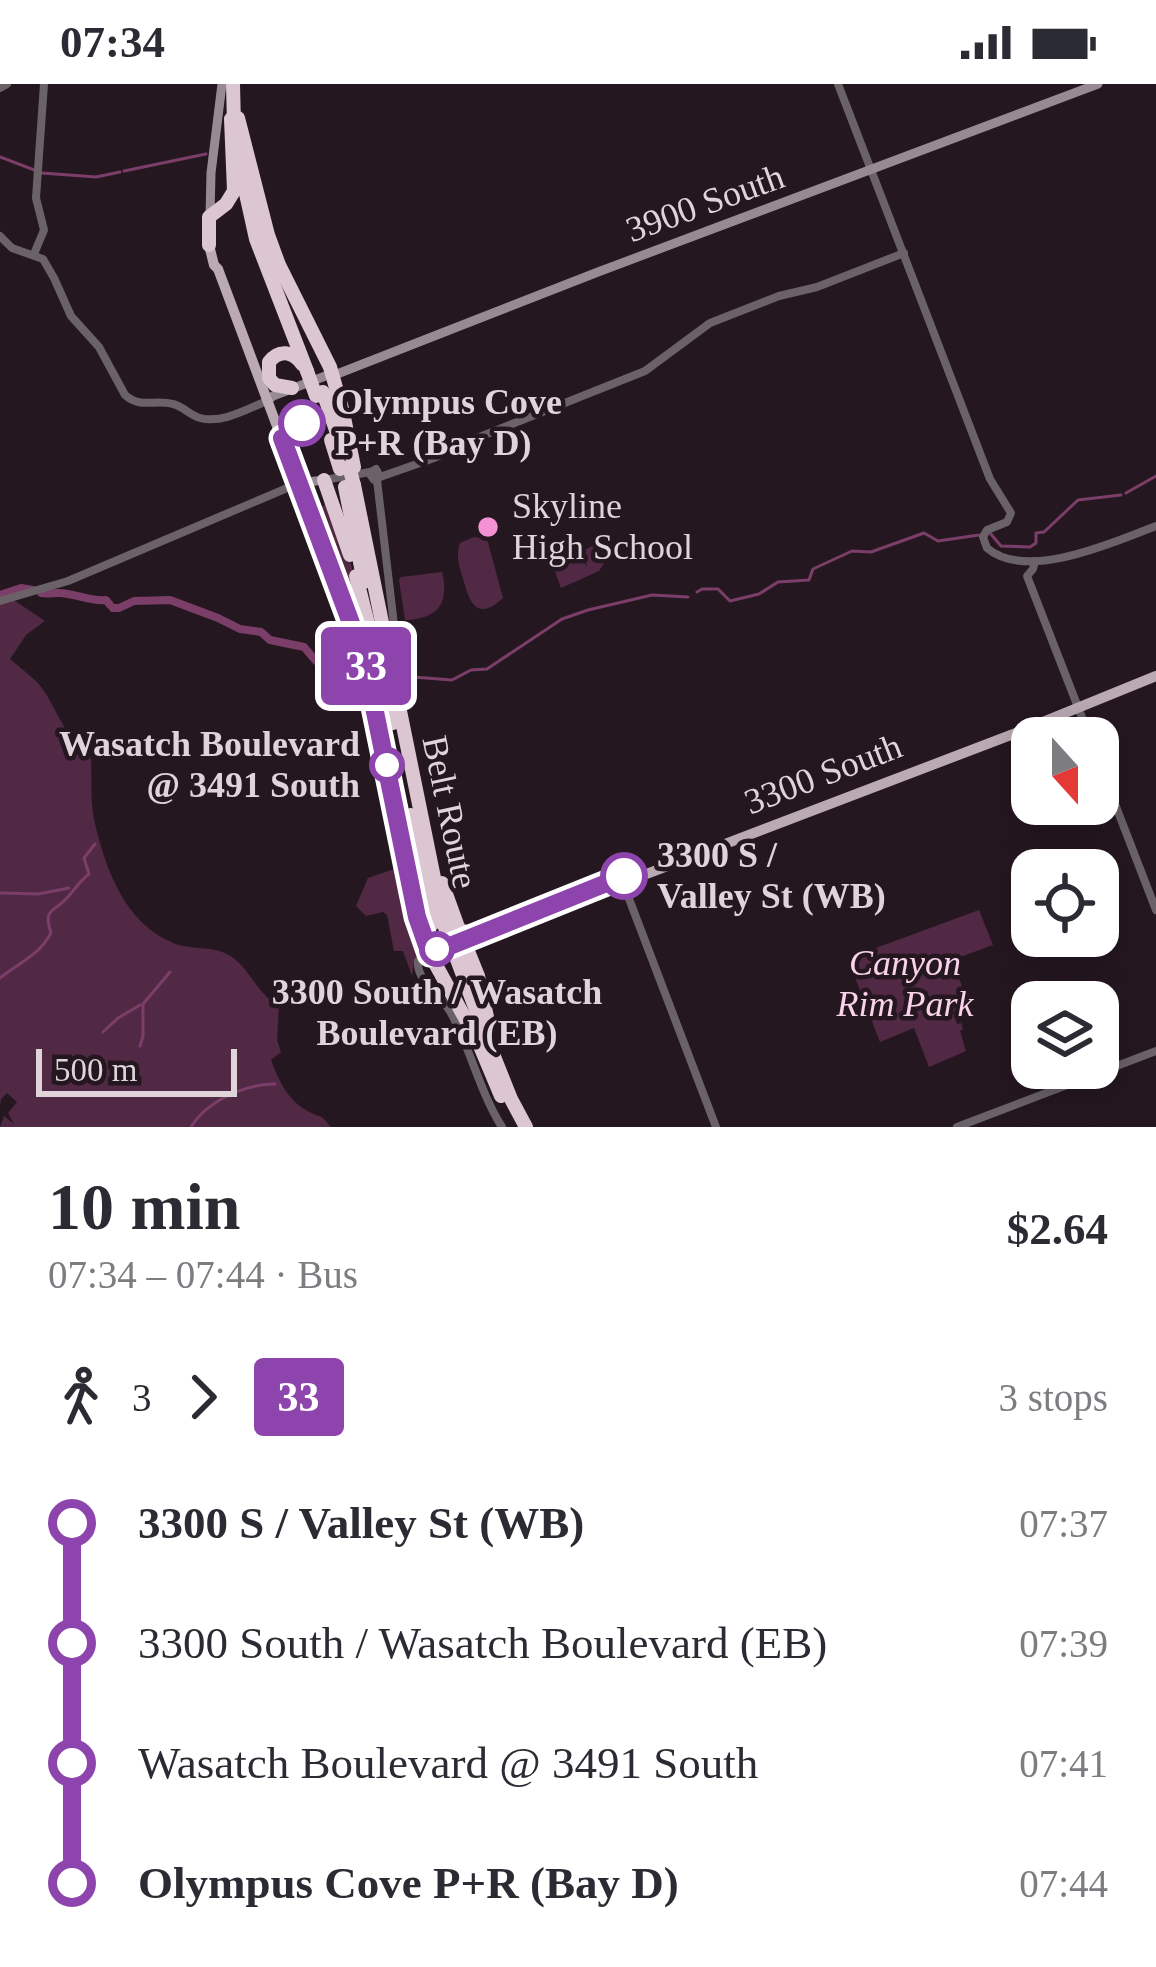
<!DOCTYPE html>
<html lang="en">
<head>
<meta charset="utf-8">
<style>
	:root { --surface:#fff; --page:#f7f7f7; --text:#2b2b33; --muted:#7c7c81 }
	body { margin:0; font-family:Georgia,serif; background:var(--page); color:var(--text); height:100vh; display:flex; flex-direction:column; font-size:45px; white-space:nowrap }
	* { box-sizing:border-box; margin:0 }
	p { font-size:39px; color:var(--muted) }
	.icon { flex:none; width:66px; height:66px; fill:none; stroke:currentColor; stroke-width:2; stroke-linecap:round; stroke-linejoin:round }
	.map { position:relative; height:1043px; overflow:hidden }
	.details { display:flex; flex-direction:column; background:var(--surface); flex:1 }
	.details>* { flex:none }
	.badge { padding:0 24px; border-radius:9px; font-size:42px; line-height:78px }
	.needle { width:78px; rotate:159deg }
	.fabs { position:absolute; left:1011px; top:633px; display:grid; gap:24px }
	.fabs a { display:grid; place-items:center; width:108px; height:108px; border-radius:24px; background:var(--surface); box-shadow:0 6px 30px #0003; font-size:60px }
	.scale { position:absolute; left:36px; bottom:30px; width:201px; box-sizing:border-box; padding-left:12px; border:6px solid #ded4da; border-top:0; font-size:33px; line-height:42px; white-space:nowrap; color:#ded4da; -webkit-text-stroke:9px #251720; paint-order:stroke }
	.map>.badge { position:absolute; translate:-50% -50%; box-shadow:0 0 0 6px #fff }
	.legs { display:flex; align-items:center; gap:18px; height:132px; padding:0 48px; font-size:39px }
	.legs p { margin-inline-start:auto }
	.overview { display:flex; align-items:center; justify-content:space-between; height:204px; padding:0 48px }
	h1 { font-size:66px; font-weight:700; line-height:90px }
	ul { padding:0 48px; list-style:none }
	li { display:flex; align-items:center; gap:42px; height:120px; font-size:45px }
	li i { display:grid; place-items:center; width:18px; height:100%; margin:0 15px; background:currentColor }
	li i::after { content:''; width:30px; height:30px; margin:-15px; border:9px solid; border-radius:50%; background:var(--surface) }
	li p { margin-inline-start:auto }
	li:first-child i { background:linear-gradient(#0000 50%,currentColor 0) }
	li:last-child i { background:linear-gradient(currentColor 50%,#0000 0) }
	.status { display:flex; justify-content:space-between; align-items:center; height:84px; padding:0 60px; background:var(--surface); direction:ltr }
	.status svg { height:33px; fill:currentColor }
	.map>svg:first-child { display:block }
	.green { fill:#522945 }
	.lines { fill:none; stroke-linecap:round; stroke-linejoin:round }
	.stream { stroke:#7b3e68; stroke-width:3 }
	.river { stroke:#7b3e68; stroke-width:8 }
	.tertiary { stroke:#6a6267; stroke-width:8 }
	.secondary { stroke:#988a92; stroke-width:9 }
	.primary { stroke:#bbaab4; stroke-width:10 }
	.motorway { stroke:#dbc6d2; stroke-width:14 }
	.primary-bridge { stroke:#bbaab4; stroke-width:10 }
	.motorway-bridge { stroke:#dbc6d2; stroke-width:14 }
	.line-1-casing { stroke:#fff; stroke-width:27 }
	.line-1 { stroke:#8e44ad; stroke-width:18 }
	.stop-1-dot { fill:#fff; stroke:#8e44ad; stroke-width:6 }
	.poi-dot { fill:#f491d3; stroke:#251720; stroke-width:4.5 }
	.labels { text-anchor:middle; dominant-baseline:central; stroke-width:9; stroke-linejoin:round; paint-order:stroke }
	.street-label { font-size:36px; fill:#ded4da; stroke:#251720 }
	.stop-label { font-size:36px; font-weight:bold; fill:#ded4da; stroke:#251720; text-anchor:start }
	.poi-label { font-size:36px; fill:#ded4da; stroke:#251720; text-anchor:start }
	.park-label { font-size:36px; font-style:italic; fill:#f9d3eb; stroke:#251720 }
</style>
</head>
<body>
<div class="status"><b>07:34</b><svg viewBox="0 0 49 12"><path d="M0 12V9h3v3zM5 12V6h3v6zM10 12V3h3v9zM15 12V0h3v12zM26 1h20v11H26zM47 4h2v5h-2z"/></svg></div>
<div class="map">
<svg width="1156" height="1043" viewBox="0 0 1156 1043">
	<rect width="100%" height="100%" fill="#251720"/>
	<g class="green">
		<path d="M 331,419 L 346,459 L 367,547 L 359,549 L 314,425 Z"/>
		<path d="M 474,453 L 487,455 L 503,514 C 480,535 471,524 464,498 C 460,484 455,473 460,459 Z"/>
		<path d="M 569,455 L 574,467 L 579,467 L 587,484 L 584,466 L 605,456 L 608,473 L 599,487 L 561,504 L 546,463 Z"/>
		<path d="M 442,488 C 450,520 437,535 405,536 L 399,496 L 401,493 Z"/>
		<path d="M 12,515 L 45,537 L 26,551 L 10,575 C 21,585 39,597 46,610 C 63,639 65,650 91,675 C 92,696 90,719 95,740 C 106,786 125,839 173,859 C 190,866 212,862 227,870 C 250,882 257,912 279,921 L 277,956 L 281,968 L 271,976 C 281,1003 292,1024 322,1033 L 331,1043 L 0,1043 L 4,1032 L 14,1040 L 8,1029 L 17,1018 L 7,1009 L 1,1015 L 0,1022 L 0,520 Z"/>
		<path d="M 403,782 L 423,868 L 414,877 L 412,892 L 403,867 L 394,867 L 387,831 L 383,828 L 366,832 L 356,822 L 368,794 Z"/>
		<path d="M 979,826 L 993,861 L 952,876 L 969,921 L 953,928 L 957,940 L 961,939 L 963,945 L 960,947 L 966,967 L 929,983 L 914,944 L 880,958 L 851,883 L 865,868 Z"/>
	</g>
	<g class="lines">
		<g class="stream">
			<path d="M 0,73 L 37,87"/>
			<path d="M 124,87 L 206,70"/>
			<path d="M 42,89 L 96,93 L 120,88"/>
			<path d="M 1126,409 L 1156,392"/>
			<path d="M 990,449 L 1001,462 L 1030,463 L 1036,459 L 1036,449 L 1044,448 L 1078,416 L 1121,411"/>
			<path d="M 697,508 L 702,505 L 718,505 L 730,517 L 759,510 L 778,498 L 809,496 L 813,485 L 852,467 L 871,468 L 924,449 L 938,457 L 979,451"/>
			<path d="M 413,593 L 452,596 L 471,586 L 487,585 L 562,535 L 588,526 L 652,511 L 688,513"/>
			<path d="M 0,809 L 38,810 L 69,804"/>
			<path d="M 0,894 C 19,878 38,873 51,849 C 43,824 53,829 67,814 C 75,805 79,798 89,790 L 84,774 L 95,760"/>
			<path d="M 103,948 L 118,934 L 140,921"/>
			<path d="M 140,962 L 143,952 L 143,920 L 170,888"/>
			<path d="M 191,1043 C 207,1017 245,1000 275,1000"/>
		</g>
		<g class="river">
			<path d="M 41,509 C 47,510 53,509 59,509 C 75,509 90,518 106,516 L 110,521"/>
			<path d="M 0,511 L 21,504 L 33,506"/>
			<path d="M 113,524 L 119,524 L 134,517 L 170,516 L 218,534 L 240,545 L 261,548 L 270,556 L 304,563 L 316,577 L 332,585 L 359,590"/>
		</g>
		<g class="tertiary">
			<path d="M 838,0 L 990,395 L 1011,429 L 1007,438 L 987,446 L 983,453 L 987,464 C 1026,498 1114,458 1156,442"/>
			<path d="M 0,4 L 7,0"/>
			<path d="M 0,152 L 12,164 L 43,175 L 54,194 L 71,232 L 99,263 L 125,311 C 141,325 154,315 173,320 C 183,322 189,331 200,334 C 222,340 247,325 267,317"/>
			<path d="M 34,170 L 44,146 L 36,114 L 44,0"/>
			<path d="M 376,385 L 380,393 L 374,396 L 369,389 Z"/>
			<path d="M 380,393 L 434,374 L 477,354 L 645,287 L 710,239 L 779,212 L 817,203 L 904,169"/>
			<path d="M 324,396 L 370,388"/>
			<path d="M 377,396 L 394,541"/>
			<path d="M 1035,477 L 1033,485 L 1027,492 L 1090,654"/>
			<path d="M 0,517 L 68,497 L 299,399"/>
			<path d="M 1098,676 L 1156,826"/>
			<path d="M 623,799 L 716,1043"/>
			<path d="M 429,870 L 418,877 C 416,898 443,912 452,931 C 471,967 480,1008 502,1043"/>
			<path d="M 957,1043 L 1156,967"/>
		</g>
		<g class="secondary">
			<path d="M 210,132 L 211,89 L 222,0"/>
			<path d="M 267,317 L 273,312 L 328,291 L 332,292 L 598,188 L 1098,0"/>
			<path d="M 299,399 L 324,396"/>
		</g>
		<g class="primary">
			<path d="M 209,161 L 214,181 L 218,185 L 364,574 L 420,843 L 430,870"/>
			<path d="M 471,857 L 1016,649 L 1156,592"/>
		</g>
		<g class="motorway">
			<path d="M 233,0 L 234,41"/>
			<path d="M 238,34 L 268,151 L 279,181 L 330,283 L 343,328 L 354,383"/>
			<path d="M 237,69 L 256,155 L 307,287"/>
			<path d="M 209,161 L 209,133 L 226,120 L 234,107 L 231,35"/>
			<path d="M 292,304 L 275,301 L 269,294 L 269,278 C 279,265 293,267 302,280"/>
			<path d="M 323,308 L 343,367"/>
			<path d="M 331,356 L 340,385"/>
			<path d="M 324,396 L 350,471"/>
			<path d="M 354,401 L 443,838 L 485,950 L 511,1015 L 526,1043"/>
			<path d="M 345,403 L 364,498"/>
			<path d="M 356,492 L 393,639"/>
			<path d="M 411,731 L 425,808 L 434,839"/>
			<path d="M 442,799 L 459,846 L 475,850"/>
			<path d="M 463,855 L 478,892 L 489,942"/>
			<path d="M 430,870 L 478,958"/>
			<path d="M 475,950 L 501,1012"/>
		</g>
		<path class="primary-bridge" d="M 435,866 L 458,857"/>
		<g class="motorway-bridge">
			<path d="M 307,287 L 316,312"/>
			<path d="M 349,383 L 354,401"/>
		</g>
	</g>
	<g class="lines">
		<defs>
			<path id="line-1" d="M 302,339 L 302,346 L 282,354 L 364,574 L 417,833 L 430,870 L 624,792"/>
		</defs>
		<use href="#line-1" class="line-1-casing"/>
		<use href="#line-1" class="line-1"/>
	</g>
	<g class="stop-1-dot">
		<circle cx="302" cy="339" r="21"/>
		<circle cx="387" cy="681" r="15"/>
		<circle cx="624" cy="792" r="21"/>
		<circle cx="437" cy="865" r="15"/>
	</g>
	<circle class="poi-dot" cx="488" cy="443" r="12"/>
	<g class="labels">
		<g class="street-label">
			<text transform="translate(705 119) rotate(-20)">3900 South</text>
			<text transform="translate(823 690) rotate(-21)">3300 South</text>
			<text transform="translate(450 728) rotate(78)">Belt Route</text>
		</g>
		<g class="stop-label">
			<text x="335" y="318">Olympus Cove<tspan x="335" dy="41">P+R (Bay D)</tspan></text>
			<text x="360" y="660" text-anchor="end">Wasatch Boulevard<tspan x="360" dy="41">@ 3491 South</tspan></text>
			<text x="657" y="771">3300 S /<tspan x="657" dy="41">Valley St (WB)</tspan></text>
			<text x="437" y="908" text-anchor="middle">3300 South / Wasatch<tspan x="437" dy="41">Boulevard (EB)</tspan></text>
		</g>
		<g class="poi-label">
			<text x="512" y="422">Skyline<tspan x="512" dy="41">High School</tspan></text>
		</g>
		<g class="park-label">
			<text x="905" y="879">Canyon<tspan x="905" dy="41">Rim Park</tspan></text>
		</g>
	</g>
</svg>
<div class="fabs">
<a><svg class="needle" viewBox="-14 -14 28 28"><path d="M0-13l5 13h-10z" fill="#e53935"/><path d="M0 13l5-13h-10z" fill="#7c7c81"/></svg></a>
<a><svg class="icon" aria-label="locate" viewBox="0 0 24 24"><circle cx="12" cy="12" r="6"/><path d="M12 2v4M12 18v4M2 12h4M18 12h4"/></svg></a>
<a><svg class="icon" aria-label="layers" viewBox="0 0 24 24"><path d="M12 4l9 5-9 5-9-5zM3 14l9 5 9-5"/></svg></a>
</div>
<div class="scale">500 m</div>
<b class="badge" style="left:366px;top:582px;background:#8e44ad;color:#fff">33</b>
</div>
<section class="details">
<div class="overview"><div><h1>10 min</h1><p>07:34 – 07:44 · Bus</p></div><b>$2.64</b></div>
<div class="legs"><svg class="icon" aria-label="walk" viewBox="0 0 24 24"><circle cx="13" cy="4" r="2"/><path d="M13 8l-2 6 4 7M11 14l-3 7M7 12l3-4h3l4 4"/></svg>3<svg class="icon" aria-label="forward" viewBox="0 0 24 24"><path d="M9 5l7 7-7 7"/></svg><b class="badge" style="background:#8e44ad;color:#fff">33</b><p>3 stops</p></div>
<ul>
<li><i style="color:#8e44ad"></i><b>3300 S / Valley St (WB)</b><p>07:37</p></li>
<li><i style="color:#8e44ad"></i><span>3300 South / Wasatch Boulevard (EB)</span><p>07:39</p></li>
<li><i style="color:#8e44ad"></i><span>Wasatch Boulevard @ 3491 South</span><p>07:41</p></li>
<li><i style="color:#8e44ad"></i><b>Olympus Cove P+R (Bay D)</b><p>07:44</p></li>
</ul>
</section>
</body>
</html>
